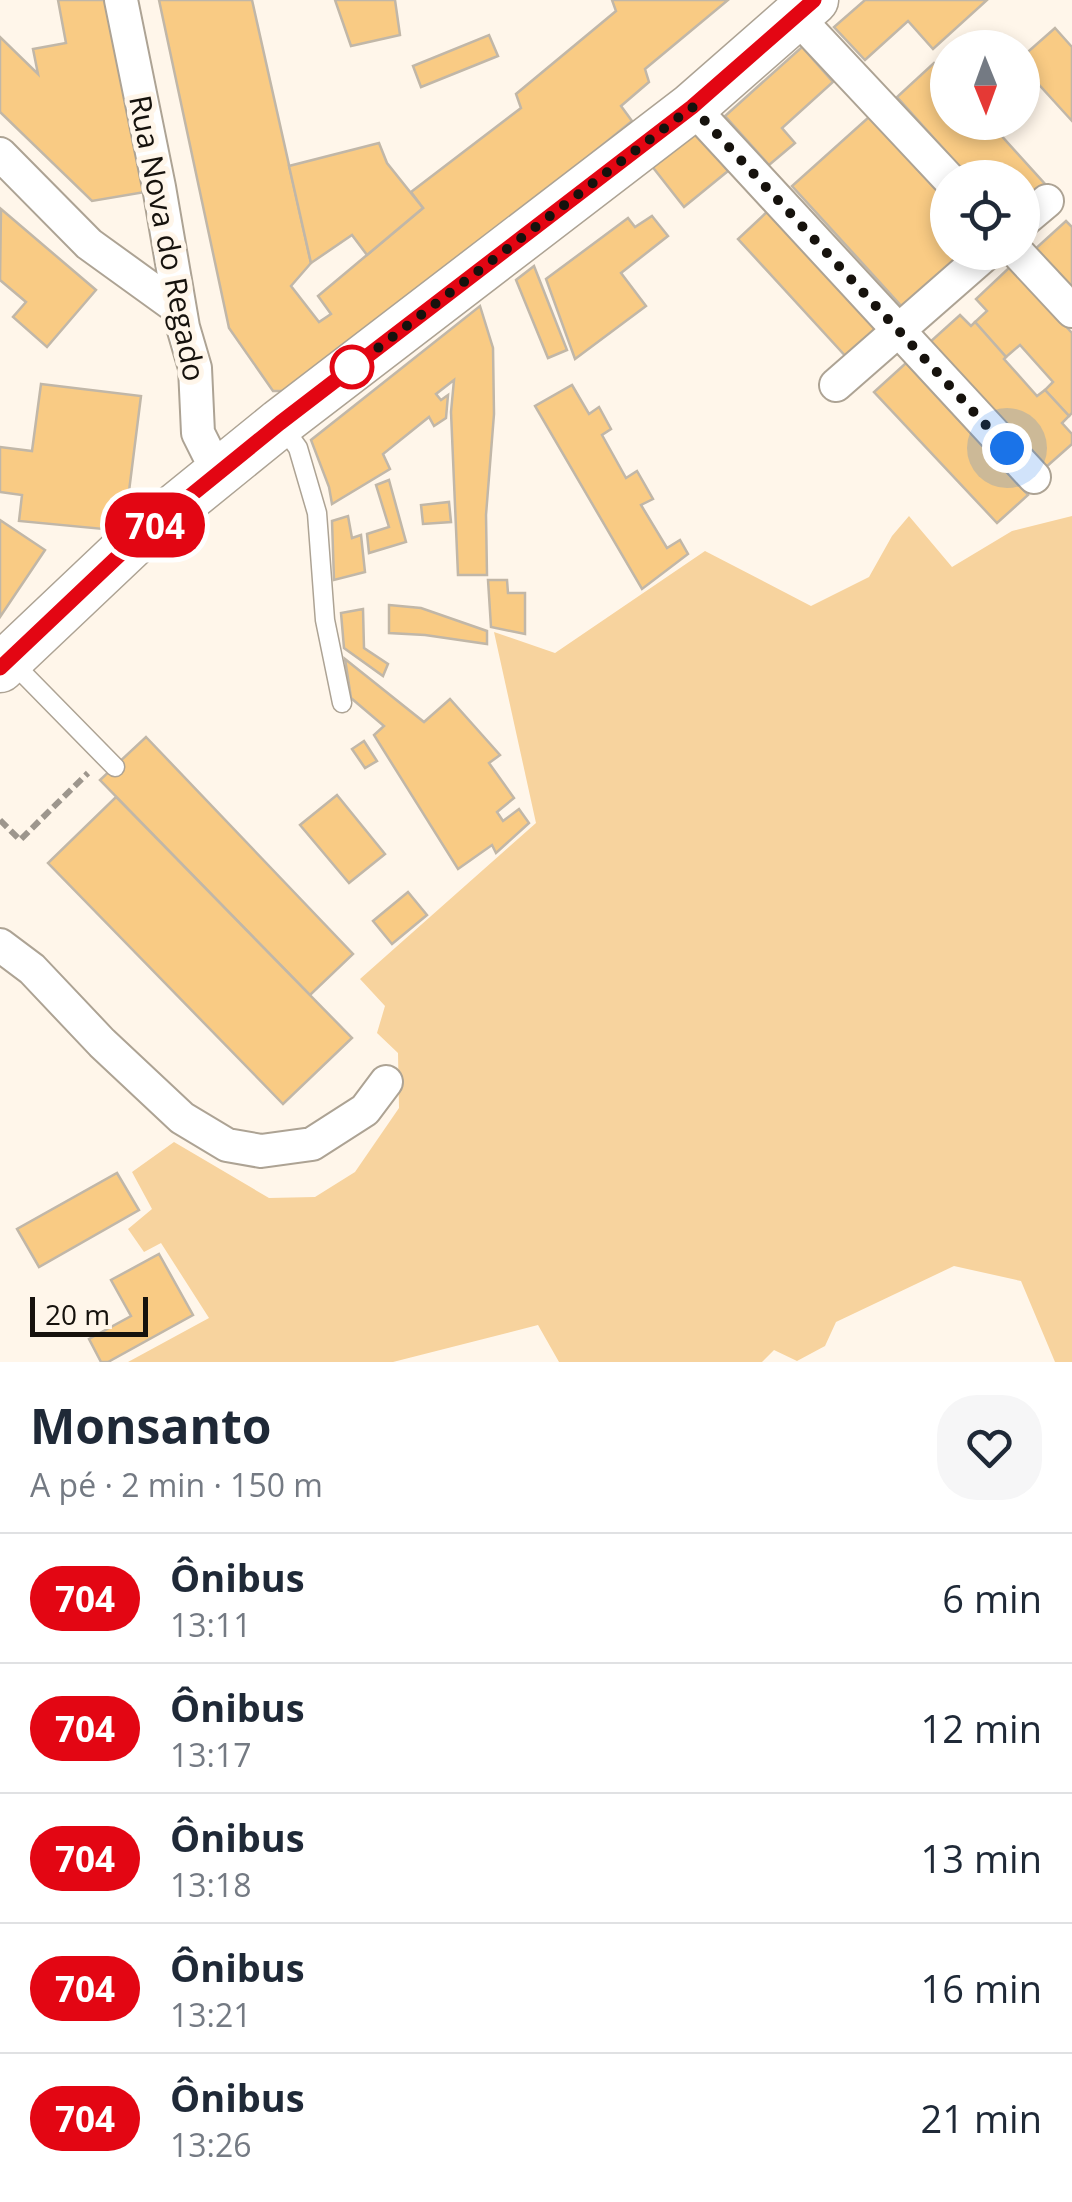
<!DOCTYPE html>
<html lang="pt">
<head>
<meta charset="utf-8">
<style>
	:root { --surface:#fff; --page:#f6f6f7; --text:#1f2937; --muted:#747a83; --line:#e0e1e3 }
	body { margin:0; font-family:"Open Sans",sans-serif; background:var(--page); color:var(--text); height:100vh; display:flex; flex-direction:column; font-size:38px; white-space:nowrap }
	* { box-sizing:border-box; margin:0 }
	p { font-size:32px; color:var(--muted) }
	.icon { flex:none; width:55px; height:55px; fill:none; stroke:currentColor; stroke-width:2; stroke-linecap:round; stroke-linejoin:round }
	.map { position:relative; height:1362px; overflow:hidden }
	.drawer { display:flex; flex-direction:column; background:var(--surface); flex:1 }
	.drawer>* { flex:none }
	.badge { padding:0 20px; border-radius:32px; font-size:35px; line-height:65px }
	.needle { width:65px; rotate:179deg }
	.buttons { position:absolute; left:930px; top:30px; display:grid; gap:20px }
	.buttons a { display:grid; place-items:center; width:110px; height:110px; border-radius:50%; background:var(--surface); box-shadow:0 5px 15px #0003; font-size:50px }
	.scale { position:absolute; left:30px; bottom:25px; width:118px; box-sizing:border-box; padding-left:10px; border:5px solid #16120d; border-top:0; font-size:28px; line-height:35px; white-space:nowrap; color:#16120d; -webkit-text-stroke:8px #fff6ea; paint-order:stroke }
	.you { position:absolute; width:50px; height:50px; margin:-25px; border:8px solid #fff; border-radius:50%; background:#1a73e8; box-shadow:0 0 0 15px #1a73e833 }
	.map>.badge { position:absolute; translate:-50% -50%; box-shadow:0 0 0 5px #fff }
	.round { display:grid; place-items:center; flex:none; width:105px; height:105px; border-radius:40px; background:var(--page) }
	.overview { display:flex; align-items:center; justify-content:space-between; height:170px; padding:0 30px }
	h1 { font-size:48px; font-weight:700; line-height:75px }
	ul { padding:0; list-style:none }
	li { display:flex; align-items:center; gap:30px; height:130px; padding:0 30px; border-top:2px solid var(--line) }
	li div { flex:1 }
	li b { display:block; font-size:38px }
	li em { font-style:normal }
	li .badge { min-width:110px; font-weight:700; text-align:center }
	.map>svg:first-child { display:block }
	.green { fill:#f7d39e }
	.building { fill:#f9cb84; stroke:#c1b7a8; stroke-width:2.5 }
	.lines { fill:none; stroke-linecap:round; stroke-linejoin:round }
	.lane-casing { stroke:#ada394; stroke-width:21 }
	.street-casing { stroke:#ada394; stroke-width:36 }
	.secondary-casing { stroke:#ada394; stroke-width:51 }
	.path { stroke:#9d968d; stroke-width:6; stroke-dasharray:10 5; stroke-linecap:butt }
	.lane { stroke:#fff; stroke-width:18 }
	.street { stroke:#fff; stroke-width:32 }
	.secondary { stroke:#fff; stroke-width:48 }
	.line-casing { stroke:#fff; stroke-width:22 }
	.line { stroke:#e30613; stroke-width:15 }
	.walk { stroke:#16120d; stroke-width:10; stroke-dasharray:0 18 }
	.stop-dot { fill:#fff; stroke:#e30613; stroke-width:5 }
	.labels { text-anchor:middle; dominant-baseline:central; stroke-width:10; stroke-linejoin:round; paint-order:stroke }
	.street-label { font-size:30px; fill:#16120d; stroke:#fff6ea }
</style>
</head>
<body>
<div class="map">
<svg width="1072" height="1362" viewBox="0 0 1072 1362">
	<rect width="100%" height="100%" fill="#fff6ea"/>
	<path class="green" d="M 909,516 L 952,567 L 1012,531 L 1072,516 L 1072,1362 L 1055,1362 L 1021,1281 L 954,1266 L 836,1322 L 825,1346 L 797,1361 L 774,1350 L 762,1362 L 559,1362 L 538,1325 L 393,1362 L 128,1362 L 209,1318 L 161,1243 L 144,1252 L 128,1229 L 152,1209 L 132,1172 L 174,1142 L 269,1198 L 315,1197 L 355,1172 L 399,1108 L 398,1053 L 377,1033 L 385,1006 L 360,979 L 536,823 L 494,632 L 555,653 L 705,551 L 811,606 L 869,577 L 892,536 Z"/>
	<g class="building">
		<path d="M 58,0 L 109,0 L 145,192 L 92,201 L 0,112 L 0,37 L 38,74 L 33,49 L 66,43 Z"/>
		<path d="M 159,0 L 252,0 L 311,263 L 291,286 L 319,322 L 331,314 L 318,296 L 423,208 L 411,192 L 521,108 L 516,94 L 616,11 L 612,0 L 728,0 L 645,69 L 649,82 L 621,106 L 632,121 L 300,391 L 273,391 L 229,328 Z"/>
		<path d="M 335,0 L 395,0 L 400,35 L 351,46 Z"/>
		<path d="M 865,0 L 987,0 L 933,49 L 908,21 L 865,60 L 834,27 Z"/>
		<path d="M 1055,28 L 1072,47 L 1072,121 L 1022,66 L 1022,57 Z"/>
		<path d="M 489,35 L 498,56 L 421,87 L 413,66 Z"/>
		<path d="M 802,47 L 833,82 L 782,128 L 795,143 L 769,165 L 725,116 Z"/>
		<path d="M 934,63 L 948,78 L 948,122 L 989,122 L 1045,184 L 1022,204 L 1022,178 L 970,178 L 897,97 Z"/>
		<path d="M 869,117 L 948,203 L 948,252 L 968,252 L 905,310 L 792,186 Z"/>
		<path d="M 695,130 L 728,171 L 684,207 L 651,165 Z"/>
		<path d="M 379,143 L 387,163 L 423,208 L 367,255 L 352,235 L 311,263 L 289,166 Z"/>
		<path d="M 1,209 L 96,290 L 47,347 L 13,317 L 26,302 L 0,280 Z"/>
		<path d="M 769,210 L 881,333 L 850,361 L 738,239 Z"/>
		<path d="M 652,216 L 668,236 L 621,273 L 646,306 L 575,359 L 546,279 L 628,218 L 635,227 Z"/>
		<path d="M 1066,221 L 1072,227 L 1072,292 L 1034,250 Z"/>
		<path d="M 534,266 L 567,350 L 548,358 L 516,280 Z"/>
		<path d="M 1011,266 L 1072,333 L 1072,413 L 1069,416 L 1045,390 L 1053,382 L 1020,345 L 1006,357 L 975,322 L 987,311 L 976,299 Z"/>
		<path d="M 480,306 L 493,348 L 494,414 L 486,515 L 487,575 L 458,575 L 451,412 L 454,380 L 436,394 L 441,400 L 448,395 L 446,418 L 434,426 L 429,417 L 383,454 L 390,469 L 332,504 L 329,487 L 311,440 Z"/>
		<path d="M 960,315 L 971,326 L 975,322 L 1006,357 L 1004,359 L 1037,396 L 1045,390 L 1069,416 L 1062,423 L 1072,434 L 1072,444 L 1045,468 L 930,342 Z"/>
		<path d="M 906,363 L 1028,495 L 997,523 L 874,392 Z"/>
		<path d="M 41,384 L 141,396 L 124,531 L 19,521 L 22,495 L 0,492 L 0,447 L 32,451 Z"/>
		<path d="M 572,385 L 589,414 L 599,407 L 611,429 L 602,435 L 626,478 L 637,471 L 653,499 L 641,505 L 667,548 L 680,540 L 688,554 L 642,589 L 535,406 Z"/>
		<path d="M 389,480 L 406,542 L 369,553 L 367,534 L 389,527 L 376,485 Z"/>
		<path d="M 449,502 L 451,522 L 423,524 L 421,505 Z"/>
		<path d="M 348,516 L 352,538 L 361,535 L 365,572 L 334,580 L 332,521 Z"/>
		<path d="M 0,520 L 45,550 L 0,617 Z"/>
		<path d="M 488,580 L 507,580 L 508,593 L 525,593 L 525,634 L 491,627 Z"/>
		<path d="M 389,605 L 421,608 L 487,631 L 487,644 L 425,635 L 389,633 Z"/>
		<path d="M 363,609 L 364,648 L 388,664 L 383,676 L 344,648 L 341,613 Z"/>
		<path d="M 345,659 L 424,722 L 450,699 L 500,755 L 489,763 L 514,798 L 497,812 L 503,821 L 519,809 L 529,823 L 496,853 L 492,845 L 458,869 L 374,735 L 384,726 L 351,698 Z"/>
		<path d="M 146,737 L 353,954 L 310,995 L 100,780 Z"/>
		<path d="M 364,741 L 377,761 L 365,768 L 352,749 Z"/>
		<path d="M 337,795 L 385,854 L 349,883 L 300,825 Z"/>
		<path d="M 116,797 L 352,1038 L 283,1104 L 48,863 Z"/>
		<path d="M 408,892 L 427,915 L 392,944 L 373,921 Z"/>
		<path d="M 117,1173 L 139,1210 L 39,1267 L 17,1229 Z"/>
		<path d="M 159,1254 L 193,1315 L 108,1362 L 101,1362 L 89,1339 L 131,1316 L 111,1280 Z"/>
	</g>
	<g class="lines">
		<defs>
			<g id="lane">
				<path d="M 280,423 L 298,448 L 317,513 L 325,620 L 342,703"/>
				<path d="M 9,659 L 115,767"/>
			</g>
			<g id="street">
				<path d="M 121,0 L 159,187 L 183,327 L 195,368 L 198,433 L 208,453 L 224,469"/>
				<path d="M 796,16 L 948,178"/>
				<path d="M 692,107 L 1034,477"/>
				<path d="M 0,154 L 89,244 L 179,309"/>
				<path d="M 1022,222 L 1047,201"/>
				<path d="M 1017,252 L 1072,311"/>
				<path d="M 836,385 L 988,252"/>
				<path d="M 0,945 L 32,969 L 102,1043 L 182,1118 L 227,1145 L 261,1151 L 312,1144 L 365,1110 L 386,1082"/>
			</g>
			<path id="secondary" d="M 0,668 L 131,544 L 280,423 L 692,107 L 814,0"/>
		</defs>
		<use href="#lane" class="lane-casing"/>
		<use href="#street" class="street-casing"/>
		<use href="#secondary" class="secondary-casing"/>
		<path class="path" d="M 0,820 L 20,840 L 88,773"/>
		<use href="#lane" class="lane"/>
		<use href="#street" class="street"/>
		<use href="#secondary" class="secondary"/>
	</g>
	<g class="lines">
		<defs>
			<path id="line" d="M 0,668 L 131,544 L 280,423 L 692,107 L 814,0"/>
		</defs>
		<use href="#line" class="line-casing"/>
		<use href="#line" class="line"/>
		<path class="walk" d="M 352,367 L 344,374 L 692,107 L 1007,448"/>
	</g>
	<circle class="stop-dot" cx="352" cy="367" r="20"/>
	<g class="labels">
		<g class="street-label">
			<text transform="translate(168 238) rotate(79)">Rua Nova do Regado</text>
		</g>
	</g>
</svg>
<div class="buttons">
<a><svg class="needle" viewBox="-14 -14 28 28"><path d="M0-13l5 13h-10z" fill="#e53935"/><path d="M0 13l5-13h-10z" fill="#747a83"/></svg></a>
<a><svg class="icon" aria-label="locate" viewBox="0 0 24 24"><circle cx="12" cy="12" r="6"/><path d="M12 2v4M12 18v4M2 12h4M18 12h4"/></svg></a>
</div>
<div class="scale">20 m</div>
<div class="you" style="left:1007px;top:448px"></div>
<b class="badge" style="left:155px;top:525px;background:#e30613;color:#fff">704</b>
</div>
<section class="drawer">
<div class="overview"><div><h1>Monsanto</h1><p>A pé · 2 min · 150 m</p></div><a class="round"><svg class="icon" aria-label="heart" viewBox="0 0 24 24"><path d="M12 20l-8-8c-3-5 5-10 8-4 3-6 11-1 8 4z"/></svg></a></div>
<ul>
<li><span class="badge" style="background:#e30613;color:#fff">704</span><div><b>Ônibus</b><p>13:11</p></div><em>6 min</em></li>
<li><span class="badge" style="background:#e30613;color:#fff">704</span><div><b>Ônibus</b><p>13:17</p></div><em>12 min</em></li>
<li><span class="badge" style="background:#e30613;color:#fff">704</span><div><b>Ônibus</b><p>13:18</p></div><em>13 min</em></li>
<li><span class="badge" style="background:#e30613;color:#fff">704</span><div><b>Ônibus</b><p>13:21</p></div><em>16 min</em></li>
<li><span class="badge" style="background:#e30613;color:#fff">704</span><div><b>Ônibus</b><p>13:26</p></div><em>21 min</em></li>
</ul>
</section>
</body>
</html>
